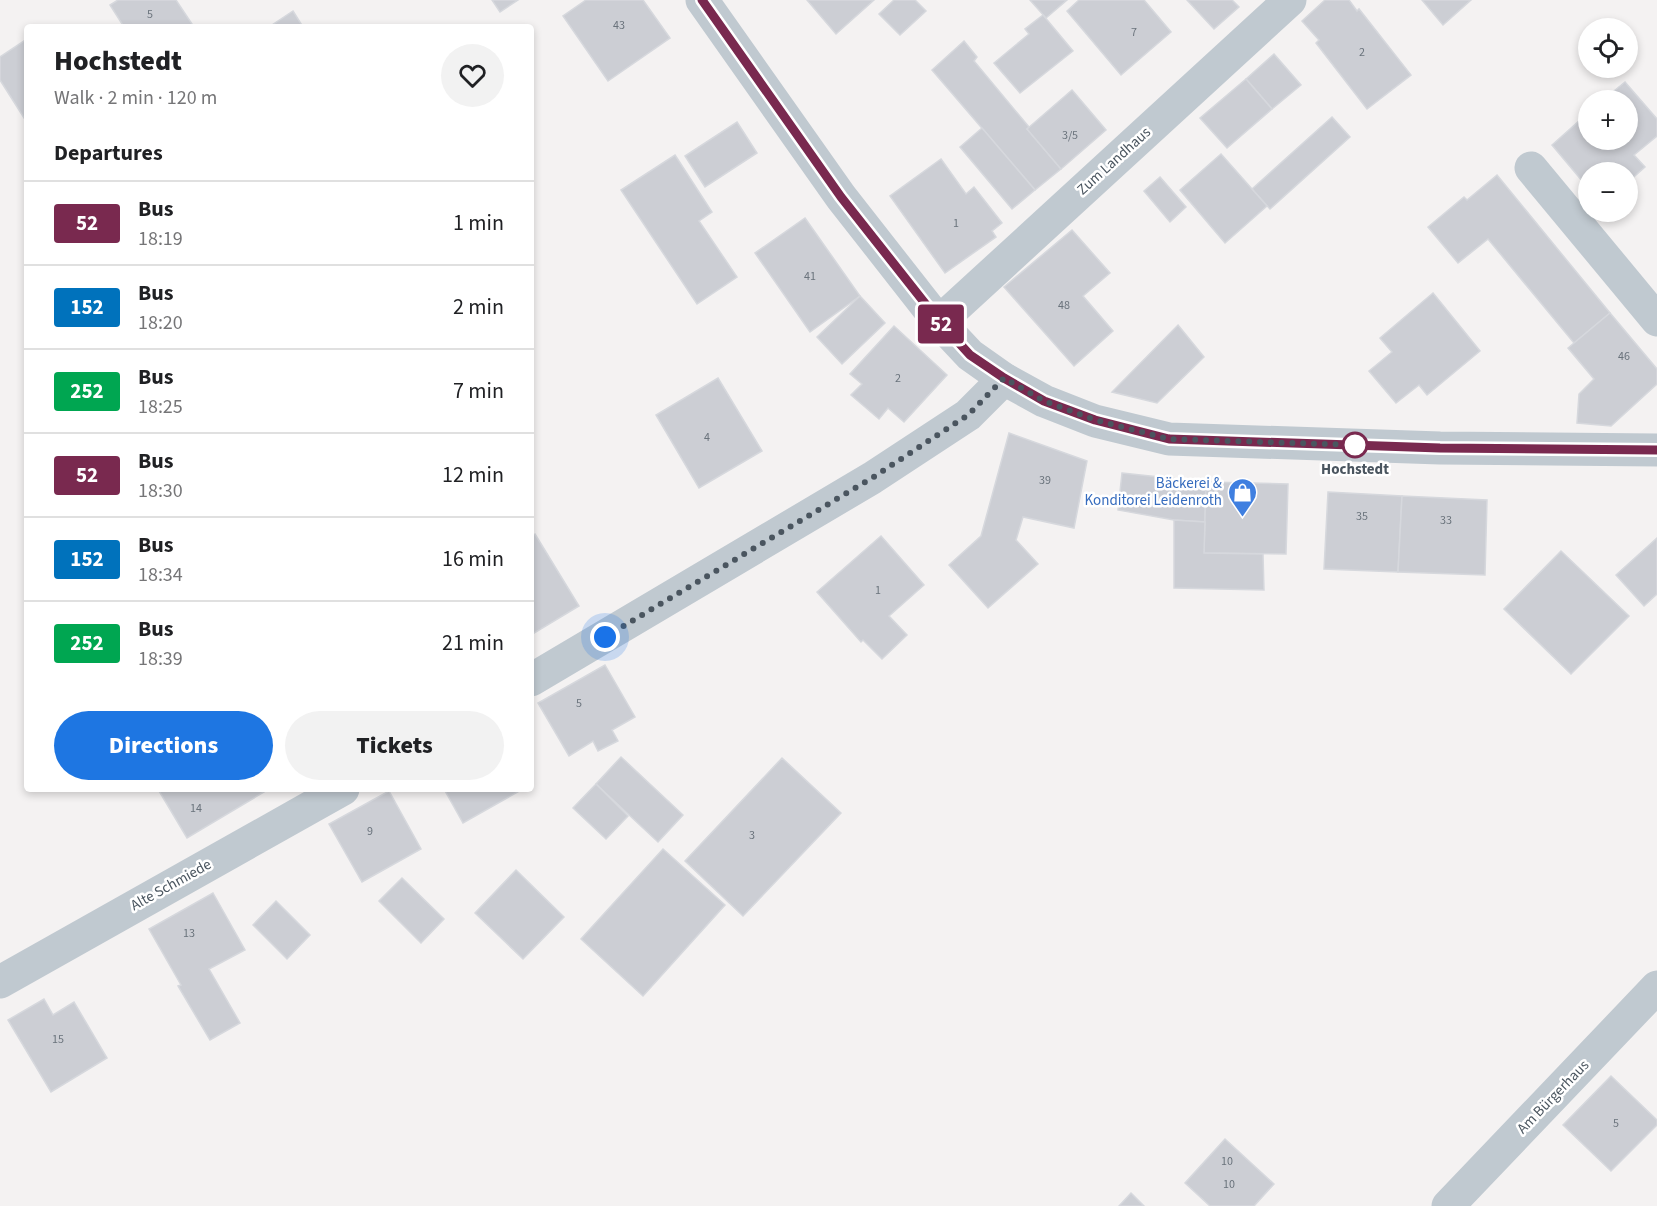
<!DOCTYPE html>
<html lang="en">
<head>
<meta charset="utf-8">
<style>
	:root { --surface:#fff; --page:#f2f2f2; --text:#202124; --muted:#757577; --line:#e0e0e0; --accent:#1e76e2 }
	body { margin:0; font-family:"Source Sans 3",sans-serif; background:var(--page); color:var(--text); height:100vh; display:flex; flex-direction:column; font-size:22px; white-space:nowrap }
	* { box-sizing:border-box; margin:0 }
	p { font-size:20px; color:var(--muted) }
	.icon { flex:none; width:33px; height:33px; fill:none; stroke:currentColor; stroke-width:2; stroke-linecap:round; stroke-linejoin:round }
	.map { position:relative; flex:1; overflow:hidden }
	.details { position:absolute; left:24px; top:24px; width:510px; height:768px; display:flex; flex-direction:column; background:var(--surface); border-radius:6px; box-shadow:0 3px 9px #0003 }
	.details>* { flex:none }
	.badge { padding:0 12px; border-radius:4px; font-size:21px; line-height:39px }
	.tools { position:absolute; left:1578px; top:18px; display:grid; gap:12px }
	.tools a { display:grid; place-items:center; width:60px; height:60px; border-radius:50%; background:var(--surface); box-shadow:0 3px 9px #0003; font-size:30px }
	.you { position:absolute; width:30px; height:30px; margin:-15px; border:4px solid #fff; border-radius:50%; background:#1a73e8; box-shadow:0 0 0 9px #1a73e833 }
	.map>.badge { position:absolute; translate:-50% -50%; box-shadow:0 0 0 3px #fff }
	h2 { padding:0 30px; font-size:22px; line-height:54px }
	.round { display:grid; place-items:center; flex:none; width:63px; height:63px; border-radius:32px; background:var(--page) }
	.summary { display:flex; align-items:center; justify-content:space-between; height:102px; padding:0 30px }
	h1 { font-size:28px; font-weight:800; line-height:45px }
	.action { display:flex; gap:12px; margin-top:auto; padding:12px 30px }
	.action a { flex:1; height:69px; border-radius:36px; background:var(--accent); color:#fff; font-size:24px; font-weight:800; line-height:69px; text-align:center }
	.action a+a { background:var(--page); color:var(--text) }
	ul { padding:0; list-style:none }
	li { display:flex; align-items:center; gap:18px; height:84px; padding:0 30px; border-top:2px solid var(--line) }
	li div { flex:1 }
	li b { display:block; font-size:22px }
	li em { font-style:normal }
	li .badge { min-width:66px; font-weight:700; text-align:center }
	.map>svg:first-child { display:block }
	.building { fill:#ccced4; stroke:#d6d8dd; stroke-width:1.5 }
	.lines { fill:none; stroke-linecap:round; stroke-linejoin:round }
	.minor { stroke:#c0c9d0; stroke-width:33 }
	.line-casing { stroke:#fff; stroke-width:14 }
	.line { stroke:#79294f; stroke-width:9 }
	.walk { stroke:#4a555f; stroke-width:6; stroke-dasharray:0 10.8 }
	.stop-dot { fill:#fff; stroke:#79294f; stroke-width:3 }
	.labels { text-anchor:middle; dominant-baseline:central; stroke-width:5; stroke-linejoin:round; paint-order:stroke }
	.number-label { font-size:12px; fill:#6a737c }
	.street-label { font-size:15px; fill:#4a555f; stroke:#fff }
	.stop-label { font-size:15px; font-weight:bold; fill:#4a555f; stroke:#fff }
	.shop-label { font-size:15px; fill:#366cbe; stroke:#fff; text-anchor:end }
</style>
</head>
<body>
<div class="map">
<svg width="1657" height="1206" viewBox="0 0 1657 1206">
	<rect width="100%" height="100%" fill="#f4f2f2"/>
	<g class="building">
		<path d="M 118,0 L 176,0 L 194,27 L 124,27 L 110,5 Z"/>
		<path d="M 492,0 L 518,0 L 500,12 Z"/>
		<path d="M 586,0 L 643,0 L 670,38 L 608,81 L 563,16 Z"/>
		<path d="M 807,0 L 874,0 L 836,34 Z"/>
		<path d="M 894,0 L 915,0 L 926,11 L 900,35 L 879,14 Z"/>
		<path d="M 1030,0 L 1067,0 L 1046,18 Z"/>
		<path d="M 1079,0 L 1144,0 L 1171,32 L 1121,75 L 1067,11 Z"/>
		<path d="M 1187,0 L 1232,0 L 1239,7 L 1214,29 Z"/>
		<path d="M 1325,0 L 1349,0 L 1357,11 L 1359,9 L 1411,75 L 1367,109 L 1316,43 L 1319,40 L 1302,21 Z"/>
		<path d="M 1422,0 L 1471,0 L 1443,25 Z"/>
		<path d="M 293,11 L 303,27 L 269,27 Z"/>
		<path d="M 1043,15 L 1073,51 L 1020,93 L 994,63 L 1029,34 L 1025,29 Z"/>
		<path d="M 27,39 L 27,116 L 24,118 L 0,80 L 0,57 Z"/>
		<path d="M 964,41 L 977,57 L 974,61 L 1029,127 L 1027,129 L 1061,169 L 1035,190 L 932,70 Z"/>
		<path d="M 1274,54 L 1301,85 L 1272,109 L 1246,79 Z"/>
		<path d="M 1246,79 L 1272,109 L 1227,148 L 1200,118 Z"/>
		<path d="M 1625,82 L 1657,119 L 1657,136 L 1634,155 L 1645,167 L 1628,182 L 1628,172 L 1588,172 L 1588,188 L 1552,145 L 1588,113 L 1588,140 L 1628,140 L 1628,100 L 1603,100 Z"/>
		<path d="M 1072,90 L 1106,130 L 1061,169 L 1027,129 Z"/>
		<path d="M 1332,117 L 1350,137 L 1270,209 L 1252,189 Z"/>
		<path d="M 737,122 L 757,153 L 705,187 L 685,156 Z"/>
		<path d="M 982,128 L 1035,190 L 1012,209 L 960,147 Z"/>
		<path d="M 1221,154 L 1267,206 L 1225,243 L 1180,190 Z"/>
		<path d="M 675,155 L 712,212 L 699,221 L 737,277 L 697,304 L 621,190 Z"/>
		<path d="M 941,159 L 966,194 L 974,187 L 1002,223 L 992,231 L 996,237 L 945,273 L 890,196 Z"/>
		<path d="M 1497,175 L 1610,313 L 1574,343 L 1488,239 L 1458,263 L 1428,227 L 1464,197 L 1467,200 Z"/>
		<path d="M 1160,177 L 1186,207 L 1170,222 L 1144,191 Z"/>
		<path d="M 805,218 L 860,296 L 810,332 L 755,253 Z"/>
		<path d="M 1072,230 L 1110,273 L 1083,296 L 1113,331 L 1074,366 L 1004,287 Z"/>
		<path d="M 1433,293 L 1480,351 L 1427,395 L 1419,385 L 1396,403 L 1369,371 L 1392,352 L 1380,338 Z"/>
		<path d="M 860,296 L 885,323 L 842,364 L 817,337 Z"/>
		<path d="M 1610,313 L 1657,369 L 1657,384 L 1611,426 L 1577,423 L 1579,394 L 1594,379 L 1568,348 Z"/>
		<path d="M 1178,325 L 1204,357 L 1157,403 L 1112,392 Z"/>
		<path d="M 894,326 L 947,375 L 904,422 L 888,408 L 879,419 L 851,395 L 862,384 L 850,374 Z"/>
		<path d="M 718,378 L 762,451 L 699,488 L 656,415 Z"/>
		<path d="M 1009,433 L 1087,461 L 1074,528 L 1023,517 L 1016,540 L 1038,564 L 988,608 L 949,565 L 981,536 Z"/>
		<path d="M 1122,473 L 1206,482 L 1205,522 L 1174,520 L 1118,510 Z"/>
		<path d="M 1206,482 L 1288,484 L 1286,554 L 1204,553 Z"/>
		<path d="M 1328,492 L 1402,496 L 1398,572 L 1324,569 Z"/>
		<path d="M 1402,496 L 1487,500 L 1485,575 L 1398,572 Z"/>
		<path d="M 1174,520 L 1205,522 L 1204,553 L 1263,554 L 1264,590 L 1174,588 Z"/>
		<path d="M 535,534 L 579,606 L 531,635 L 531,537 Z"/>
		<path d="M 881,536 L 924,585 L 889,616 L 907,635 L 882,659 L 863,640 L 861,642 L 817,592 Z"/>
		<path d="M 1657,538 L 1657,594 L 1644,606 L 1616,575 Z"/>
		<path d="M 1561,551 L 1629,616 L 1571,674 L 1504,609 Z"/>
		<path d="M 605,665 L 635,717 L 612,730 L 618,741 L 598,751 L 593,741 L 569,756 L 538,703 Z"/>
		<path d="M 621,757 L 683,815 L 658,842 L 596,784 Z"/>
		<path d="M 782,758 L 841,813 L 743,916 L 685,861 Z"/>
		<path d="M 596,784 L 628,816 L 606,839 L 573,808 Z"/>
		<path d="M 162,789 L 269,789 L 187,838 L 159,791 Z"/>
		<path d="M 444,789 L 523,789 L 463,823 Z"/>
		<path d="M 389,791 L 421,849 L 362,882 L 329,824 Z"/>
		<path d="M 663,849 L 725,905 L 643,996 L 581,939 Z"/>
		<path d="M 516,870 L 564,917 L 523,959 L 475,913 Z"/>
		<path d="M 402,878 L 444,919 L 421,943 L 379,901 Z"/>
		<path d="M 213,893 L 245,950 L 209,969 L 240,1023 L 210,1040 L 178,986 L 181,985 L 149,929 Z"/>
		<path d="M 276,901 L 310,935 L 287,959 L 253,925 Z"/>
		<path d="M 44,999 L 53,1015 L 74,1002 L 107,1058 L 51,1092 L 8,1020 Z"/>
		<path d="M 1611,1076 L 1657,1120 L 1657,1125 L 1611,1171 L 1563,1125 Z"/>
		<path d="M 1225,1139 L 1274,1184 L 1254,1206 L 1210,1206 L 1185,1183 Z"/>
		<path d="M 1131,1193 L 1144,1206 L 1119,1206 Z"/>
	</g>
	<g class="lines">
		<g class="minor">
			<path d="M 702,0 L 841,197 L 939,322 L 970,355 L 1004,379 L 1044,401 L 1095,421 L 1169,439 L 1440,448 L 1657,450"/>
			<path d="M 1531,168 L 1657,320"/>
			<path d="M 939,322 L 1290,0"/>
			<path d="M 531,680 L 872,478 L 968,415 L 1004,379"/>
			<path d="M 0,982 L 343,789"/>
			<path d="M 1448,1206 L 1657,987"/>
		</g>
	</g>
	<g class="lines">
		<defs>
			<path id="line" d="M 702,0 L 841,197 L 939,321 L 970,355 L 1004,378 L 1044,401 L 1095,420 L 1169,439 L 1440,448 L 1657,450"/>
		</defs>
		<use href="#line" class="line-casing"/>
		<use href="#line" class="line"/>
		<path class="walk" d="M 605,637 L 872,478 L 968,415 L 1004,378 L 1044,401 L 1095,420 L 1169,439 L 1355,445"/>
	</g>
	<defs>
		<symbol id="shop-pin" viewBox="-11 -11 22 30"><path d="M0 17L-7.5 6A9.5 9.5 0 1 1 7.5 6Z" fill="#3f7fe0" stroke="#fff"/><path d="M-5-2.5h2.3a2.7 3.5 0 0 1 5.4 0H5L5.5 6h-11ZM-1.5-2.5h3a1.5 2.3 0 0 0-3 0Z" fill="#fff"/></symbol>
	</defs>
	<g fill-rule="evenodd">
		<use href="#shop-pin" x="1226" y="476" width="33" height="45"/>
	</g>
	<circle class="stop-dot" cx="1355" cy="445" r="12"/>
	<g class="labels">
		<g class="number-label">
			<text x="150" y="14">5</text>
			<text x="619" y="25">43</text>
			<text x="1134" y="32">7</text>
			<text x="1362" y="52">2</text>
			<text x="1070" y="135">3/5</text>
			<text x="956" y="223">1</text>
			<text x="810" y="276">41</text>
			<text x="1064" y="305">48</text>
			<text x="1624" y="356">46</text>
			<text x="898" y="378">2</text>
			<text x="707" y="437">4</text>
			<text x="1045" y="480">39</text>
			<text x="1362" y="516">35</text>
			<text x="1446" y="520">33</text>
			<text x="878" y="590">1</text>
			<text x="579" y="703">5</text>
			<text x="196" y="808">14</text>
			<text x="370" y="831">9</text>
			<text x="752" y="835">3</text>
			<text x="189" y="933">13</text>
			<text x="58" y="1039">15</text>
			<text x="1616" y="1123">5</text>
			<text x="1227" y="1161">10</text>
			<text x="1229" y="1184">10</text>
		</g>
		<g class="street-label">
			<text transform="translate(1114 161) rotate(-42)">Zum Landhaus</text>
			<text transform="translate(171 885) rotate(-29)">Alte Schmiede</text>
			<text transform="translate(1553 1097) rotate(-46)">Am Bürgerhaus</text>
		</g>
		<g class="stop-label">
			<text x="1355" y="469">Hochstedt</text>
		</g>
		<g class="shop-label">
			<text x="1222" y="483">Bäckerei &amp;<tspan x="1222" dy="17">Konditorei Leidenroth</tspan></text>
		</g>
	</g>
</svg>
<div class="tools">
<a><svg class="icon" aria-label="locate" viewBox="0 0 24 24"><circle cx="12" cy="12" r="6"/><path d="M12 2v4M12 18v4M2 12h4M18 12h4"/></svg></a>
<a>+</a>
<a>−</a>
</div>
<div class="you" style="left:605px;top:637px"></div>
<b class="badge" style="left:941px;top:324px;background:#79294f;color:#fff">52</b>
<section class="details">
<div class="summary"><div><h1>Hochstedt</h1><p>Walk · 2 min · 120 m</p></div><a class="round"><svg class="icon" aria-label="heart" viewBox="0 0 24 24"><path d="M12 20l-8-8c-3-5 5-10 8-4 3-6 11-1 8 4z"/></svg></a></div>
<h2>Departures</h2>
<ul>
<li><span class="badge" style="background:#79294f;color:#fff">52</span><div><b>Bus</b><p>18:19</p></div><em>1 min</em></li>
<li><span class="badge" style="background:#0072bc;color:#fff">152</span><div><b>Bus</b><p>18:20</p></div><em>2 min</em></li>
<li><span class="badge" style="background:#00a651;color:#fff">252</span><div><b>Bus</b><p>18:25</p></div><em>7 min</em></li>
<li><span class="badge" style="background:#79294f;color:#fff">52</span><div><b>Bus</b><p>18:30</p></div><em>12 min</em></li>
<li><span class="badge" style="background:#0072bc;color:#fff">152</span><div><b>Bus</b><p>18:34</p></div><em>16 min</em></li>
<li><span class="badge" style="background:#00a651;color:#fff">252</span><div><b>Bus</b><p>18:39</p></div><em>21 min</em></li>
</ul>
<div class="action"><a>Directions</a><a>Tickets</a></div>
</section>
</div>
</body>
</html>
